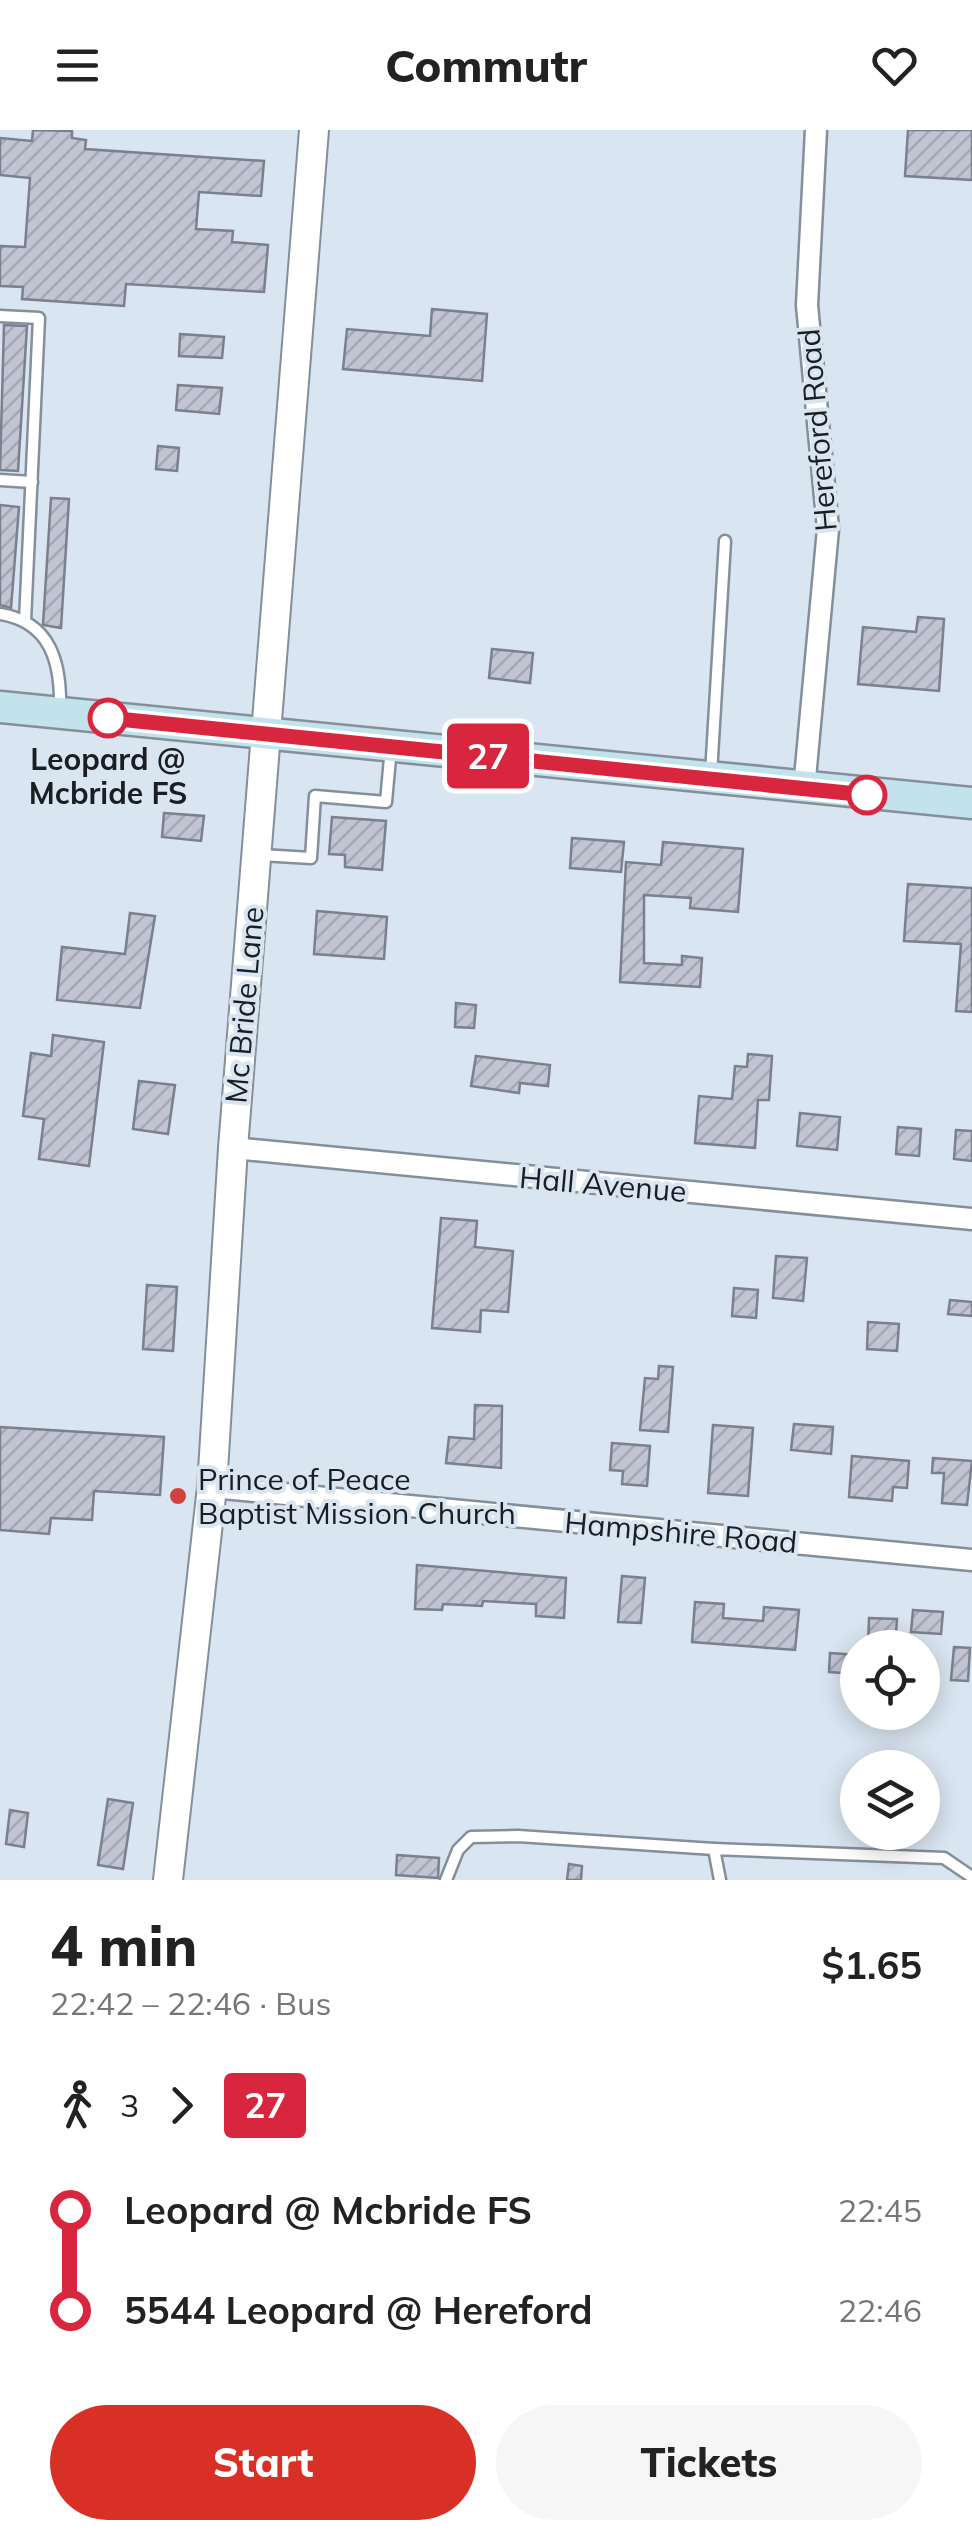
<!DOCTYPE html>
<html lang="en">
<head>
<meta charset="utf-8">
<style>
	:root { --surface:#fff; --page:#f6f6f6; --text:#222; --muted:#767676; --accent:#d93025 }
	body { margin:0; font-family:Mulish,sans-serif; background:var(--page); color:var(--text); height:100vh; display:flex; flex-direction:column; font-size:38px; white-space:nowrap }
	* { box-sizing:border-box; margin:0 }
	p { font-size:32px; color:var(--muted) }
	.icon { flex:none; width:55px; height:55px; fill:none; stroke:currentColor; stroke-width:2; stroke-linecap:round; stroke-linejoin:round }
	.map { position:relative; height:1750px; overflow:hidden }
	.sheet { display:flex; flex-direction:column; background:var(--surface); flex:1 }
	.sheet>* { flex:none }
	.badge { padding:0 20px; border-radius:8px; font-size:35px; line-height:65px }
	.tools { position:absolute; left:840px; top:1500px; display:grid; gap:20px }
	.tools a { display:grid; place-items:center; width:100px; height:100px; border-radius:50%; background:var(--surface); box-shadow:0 5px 25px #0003; font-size:50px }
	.map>.badge { position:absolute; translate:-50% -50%; box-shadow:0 0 0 5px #fff }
	.legs { display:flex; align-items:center; gap:15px; height:110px; padding:0 50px; font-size:32px }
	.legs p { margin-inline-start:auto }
	.overview { display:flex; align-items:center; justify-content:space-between; height:170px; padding:0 50px }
	h1 { font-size:55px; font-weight:800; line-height:75px }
	.button { display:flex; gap:20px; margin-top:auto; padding:20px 50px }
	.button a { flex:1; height:115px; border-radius:60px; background:var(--accent); color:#fff; font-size:40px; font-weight:800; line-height:115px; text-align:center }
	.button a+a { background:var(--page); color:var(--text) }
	ul { padding:0 50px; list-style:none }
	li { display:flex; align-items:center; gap:35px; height:100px; font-size:38px }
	li i { display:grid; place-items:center; width:15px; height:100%; margin:0 12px; background:currentColor }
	li i::after { content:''; width:25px; height:25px; margin:-12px; border:8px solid; border-radius:50%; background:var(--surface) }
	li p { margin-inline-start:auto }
	li:first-child i { background:linear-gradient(#0000 50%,currentColor 0) }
	li:last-child i { background:linear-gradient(currentColor 50%,#0000 0) }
	header { display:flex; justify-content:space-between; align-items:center; height:130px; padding:0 50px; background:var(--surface); font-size:45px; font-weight:800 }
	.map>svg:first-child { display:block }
	.building { fill:url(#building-hatch); stroke:#7c7f8d; stroke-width:2.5 }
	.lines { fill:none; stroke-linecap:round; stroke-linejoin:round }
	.service-casing { stroke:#848f9a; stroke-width:15 }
	.minor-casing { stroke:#848f9a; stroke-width:25 }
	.tertiary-casing { stroke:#848f9a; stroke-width:32 }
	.secondary-casing { stroke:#848f9a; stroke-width:35 }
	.service { stroke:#fff; stroke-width:10 }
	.minor { stroke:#fff; stroke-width:20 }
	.tertiary { stroke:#fff; stroke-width:28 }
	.secondary { stroke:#c2e3ec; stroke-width:30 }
	.line-1-casing { stroke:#fff; stroke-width:22 }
	.line-1 { stroke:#d7263d; stroke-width:15 }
	.stop-1-dot { fill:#fff; stroke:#d7263d; stroke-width:5 }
	.poi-dot { fill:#d1423d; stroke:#d9e5f1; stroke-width:4 }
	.labels { text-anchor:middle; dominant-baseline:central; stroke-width:8; stroke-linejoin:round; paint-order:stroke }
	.street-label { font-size:30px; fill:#1a1e23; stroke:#d9e5f1 }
	.stop-label { font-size:30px; font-weight:bold; fill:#1a1e23; stroke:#d9e5f1 }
	.poi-label { font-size:30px; fill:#1a1e23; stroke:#d9e5f1; text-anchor:start }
</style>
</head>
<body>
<header><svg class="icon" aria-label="menu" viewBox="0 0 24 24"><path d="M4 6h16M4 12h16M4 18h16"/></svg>Commutr<svg class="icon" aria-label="heart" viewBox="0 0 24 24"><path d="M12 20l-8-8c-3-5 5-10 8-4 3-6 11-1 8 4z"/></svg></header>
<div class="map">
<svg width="972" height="1750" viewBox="0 0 972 1750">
	<defs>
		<pattern id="building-hatch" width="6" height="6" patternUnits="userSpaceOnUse" patternTransform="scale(2.5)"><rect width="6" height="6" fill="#c0c4d3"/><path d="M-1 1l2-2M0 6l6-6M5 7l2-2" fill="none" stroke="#a4a8b5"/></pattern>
	</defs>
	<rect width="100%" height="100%" fill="#d9e5f1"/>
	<g class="building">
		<path d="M 33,0 L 72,1 L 72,8 L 86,10 L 85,19 L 264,31 L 261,66 L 199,62 L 196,99 L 233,101 L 232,112 L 268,115 L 264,162 L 126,154 L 124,176 L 22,169 L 23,157 L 0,156 L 0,116 L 25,117 L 30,48 L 0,45 L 0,8 L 32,11 Z"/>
		<path d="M 908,0 L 972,0 L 972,50 L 905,46 Z"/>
		<path d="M 432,179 L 487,184 L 482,251 L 343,239 L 347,199 L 430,206 Z"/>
		<path d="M 4,195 L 27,196 L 18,341 L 0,340 Z"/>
		<path d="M 180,204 L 224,207 L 222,228 L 179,226 Z"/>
		<path d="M 178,255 L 222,258 L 219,284 L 176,280 Z"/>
		<path d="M 158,316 L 179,318 L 177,341 L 156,339 Z"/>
		<path d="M 51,368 L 69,369 L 61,498 L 43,495 Z"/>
		<path d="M 0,375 L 19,377 L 11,478 L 0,475 Z"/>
		<path d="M 918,487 L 944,489 L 939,561 L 858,554 L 863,497 L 916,502 Z"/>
		<path d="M 492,519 L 533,523 L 530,553 L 489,548 Z"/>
		<path d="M 164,683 L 204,686 L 201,711 L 162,707 Z"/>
		<path d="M 332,687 L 386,691 L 382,740 L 345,737 L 345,725 L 329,724 Z"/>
		<path d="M 572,708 L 624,712 L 621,742 L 570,738 Z"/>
		<path d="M 663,712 L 743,719 L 738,782 L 690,778 L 691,768 L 644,765 L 644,833 L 682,835 L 682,826 L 702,828 L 700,857 L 620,852 L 626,732 L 661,735 Z"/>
		<path d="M 908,754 L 972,758 L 972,882 L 956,881 L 961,814 L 904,811 Z"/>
		<path d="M 317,781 L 387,787 L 384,829 L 314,824 Z"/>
		<path d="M 130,783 L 155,786 L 140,878 L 57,870 L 62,817 L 125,824 Z"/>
		<path d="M 456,873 L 476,875 L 474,898 L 455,897 Z"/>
		<path d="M 53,905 L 104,912 L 89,1036 L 39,1029 L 44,989 L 23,986 L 31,923 L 51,926 Z"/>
		<path d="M 748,924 L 772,926 L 769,970 L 758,970 L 755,1018 L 695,1013 L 699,966 L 732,969 L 735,936 L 747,937 Z"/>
		<path d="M 476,926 L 550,935 L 548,956 L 520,953 L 519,963 L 471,956 Z"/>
		<path d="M 139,951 L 175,955 L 168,1004 L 133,999 Z"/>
		<path d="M 800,983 L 840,987 L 837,1020 L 797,1016 Z"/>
		<path d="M 898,997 L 921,999 L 919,1026 L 896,1024 Z"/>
		<path d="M 956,1000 L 972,1001 L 972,1031 L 954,1029 Z"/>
		<path d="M 441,1088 L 477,1091 L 475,1117 L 513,1121 L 508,1182 L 481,1180 L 480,1202 L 432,1198 Z"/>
		<path d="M 776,1126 L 807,1128 L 803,1171 L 773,1168 Z"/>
		<path d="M 147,1155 L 177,1157 L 173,1221 L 143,1219 Z"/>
		<path d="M 734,1158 L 758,1160 L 756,1188 L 732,1186 Z"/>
		<path d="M 950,1170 L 972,1172 L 972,1186 L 948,1184 Z"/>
		<path d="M 868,1192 L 899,1194 L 897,1221 L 867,1219 Z"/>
		<path d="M 659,1236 L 673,1237 L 668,1302 L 640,1300 L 645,1248 L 658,1249 Z"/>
		<path d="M 475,1275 L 502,1276 L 501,1338 L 446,1333 L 449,1307 L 474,1309 Z"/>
		<path d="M 794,1294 L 833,1297 L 831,1324 L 791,1320 Z"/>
		<path d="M 713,1295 L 753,1298 L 748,1366 L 708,1363 Z"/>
		<path d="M 0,1297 L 164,1307 L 160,1365 L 94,1361 L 92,1390 L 51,1388 L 49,1404 L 0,1400 Z"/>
		<path d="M 612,1313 L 650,1316 L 647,1356 L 622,1354 L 623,1341 L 610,1340 Z"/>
		<path d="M 852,1326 L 909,1331 L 907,1358 L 893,1357 L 892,1371 L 849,1367 Z"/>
		<path d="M 933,1328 L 972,1331 L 967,1375 L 942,1373 L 944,1343 L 932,1343 Z"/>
		<path d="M 417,1435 L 566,1448 L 564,1488 L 536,1486 L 536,1474 L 483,1471 L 482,1476 L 443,1474 L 442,1480 L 415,1479 Z"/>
		<path d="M 622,1446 L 645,1448 L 641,1493 L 618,1492 Z"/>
		<path d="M 695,1472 L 724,1474 L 723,1488 L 763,1491 L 764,1477 L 799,1480 L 795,1520 L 692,1512 Z"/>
		<path d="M 913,1480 L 943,1482 L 941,1504 L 911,1502 Z"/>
		<path d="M 869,1488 L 897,1489 L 895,1518 L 868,1518 Z"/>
		<path d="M 954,1517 L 970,1518 L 968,1551 L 951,1550 Z"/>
		<path d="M 830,1523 L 858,1525 L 858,1544 L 829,1542 Z"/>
		<path d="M 108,1669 L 133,1673 L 123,1739 L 98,1735 Z"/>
		<path d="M 10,1680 L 28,1683 L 24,1717 L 6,1714 Z"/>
		<path d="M 397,1725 L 439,1728 L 438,1748 L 396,1745 Z"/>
		<path d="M 569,1734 L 582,1736 L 581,1750 L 567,1750 Z"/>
	</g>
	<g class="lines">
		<defs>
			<g id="service">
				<path d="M 0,186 L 39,188 L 25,491"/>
				<path d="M 0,350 L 32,352"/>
				<path d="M 0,484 C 51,492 61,533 60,578"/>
				<path d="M 711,644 L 725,411"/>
				<path d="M 261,725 L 311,728 L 315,666 L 386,672 L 391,617"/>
				<path d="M 446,1750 L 458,1720 L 471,1707 L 518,1706 L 714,1719"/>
				<path d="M 720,1750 L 714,1719 L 944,1728 L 972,1747"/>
			</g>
			<g id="minor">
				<path d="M 804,659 L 828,399 L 807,175 L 816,0"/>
				<path d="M 233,1018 L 972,1089"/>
				<path d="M 212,1357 L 972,1430"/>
			</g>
			<path id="tertiary" d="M 168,1750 L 212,1357 L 233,1018 L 314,0"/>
			<path id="secondary" d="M 0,577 L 972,673"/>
		</defs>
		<use href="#service" class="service-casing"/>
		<use href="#minor" class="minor-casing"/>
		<use href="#tertiary" class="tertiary-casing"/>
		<use href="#secondary" class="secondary-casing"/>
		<use href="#service" class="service"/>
		<use href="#minor" class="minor"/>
		<use href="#tertiary" class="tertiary"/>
		<use href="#secondary" class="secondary"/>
	</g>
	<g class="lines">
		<defs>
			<path id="line-1" d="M 108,588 L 867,665"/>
		</defs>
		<use href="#line-1" class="line-1-casing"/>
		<use href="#line-1" class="line-1"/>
	</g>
	<g class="stop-1-dot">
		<circle cx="108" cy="588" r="18"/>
		<circle cx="867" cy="665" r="18"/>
	</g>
	<circle class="poi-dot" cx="178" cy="1366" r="10"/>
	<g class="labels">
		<g class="street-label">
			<text transform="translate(817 300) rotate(-95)">Hereford Road</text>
			<text transform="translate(244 875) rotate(-85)">Mc Bride Lane</text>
			<text transform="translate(603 1054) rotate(5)">Hall Avenue</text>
			<text transform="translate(681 1402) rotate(5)">Hampshire Road</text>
		</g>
		<g class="stop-label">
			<text x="108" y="629">Leopard @<tspan x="108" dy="34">Mcbride FS</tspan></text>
		</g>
		<g class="poi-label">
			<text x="198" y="1349">Prince of Peace<tspan x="198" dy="34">Baptist Mission Church</tspan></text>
		</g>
	</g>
</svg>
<div class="tools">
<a><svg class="icon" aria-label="locate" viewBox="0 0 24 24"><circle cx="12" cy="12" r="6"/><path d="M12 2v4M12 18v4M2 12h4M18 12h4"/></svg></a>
<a><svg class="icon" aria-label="layers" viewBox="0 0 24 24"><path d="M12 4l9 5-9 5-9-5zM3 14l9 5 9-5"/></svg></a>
</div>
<b class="badge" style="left:488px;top:626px;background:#d7263d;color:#fff">27</b>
</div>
<section class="sheet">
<div class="overview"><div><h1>4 min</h1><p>22:42 – 22:46 · Bus</p></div><b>$1.65</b></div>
<div class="legs"><svg class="icon" aria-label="walk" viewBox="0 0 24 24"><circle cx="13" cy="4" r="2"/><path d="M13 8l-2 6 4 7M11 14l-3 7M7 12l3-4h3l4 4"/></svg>3<svg class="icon" aria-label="forward" viewBox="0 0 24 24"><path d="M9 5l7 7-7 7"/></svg><b class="badge" style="background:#d7263d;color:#fff">27</b></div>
<ul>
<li><i style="color:#d7263d"></i><b>Leopard @ Mcbride FS</b><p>22:45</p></li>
<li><i style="color:#d7263d"></i><b>5544 Leopard @ Hereford</b><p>22:46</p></li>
</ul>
<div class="button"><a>Start</a><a>Tickets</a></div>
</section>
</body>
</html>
